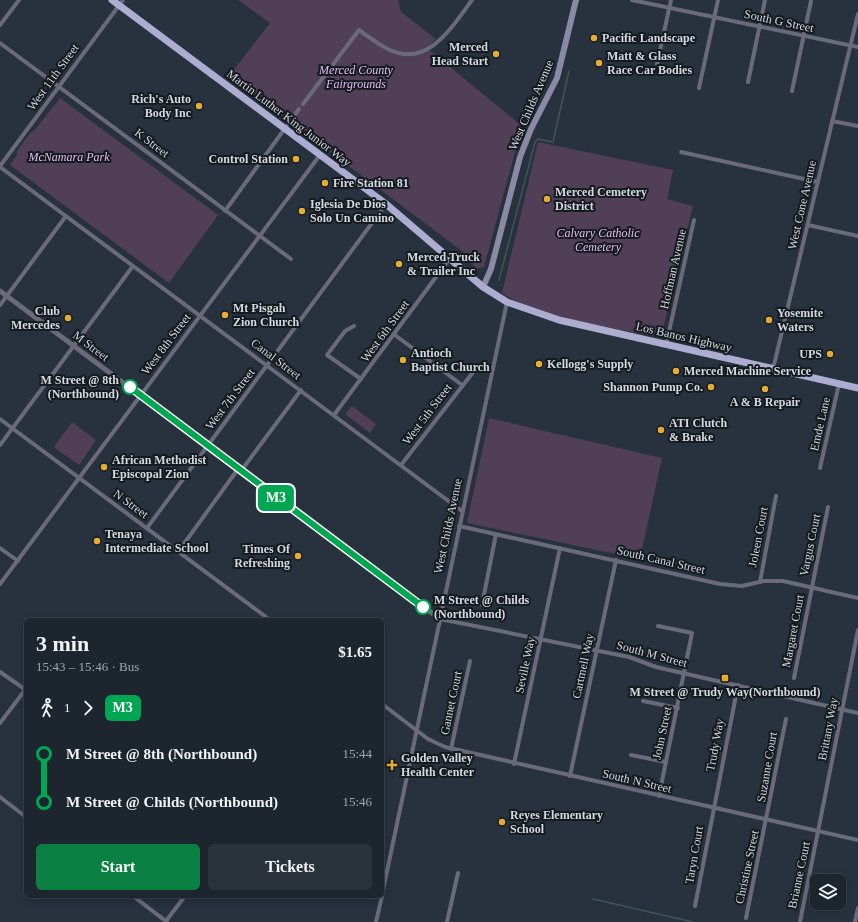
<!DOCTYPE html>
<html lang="en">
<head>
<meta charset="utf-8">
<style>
	:root { --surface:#1d262e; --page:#2a323a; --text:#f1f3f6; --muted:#a0a5aa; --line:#3b434a; --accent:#0b8043 }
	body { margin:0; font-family:"Times New Roman",serif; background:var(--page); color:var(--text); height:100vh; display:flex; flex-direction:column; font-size:15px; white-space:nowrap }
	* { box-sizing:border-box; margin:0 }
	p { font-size:13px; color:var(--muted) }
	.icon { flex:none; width:22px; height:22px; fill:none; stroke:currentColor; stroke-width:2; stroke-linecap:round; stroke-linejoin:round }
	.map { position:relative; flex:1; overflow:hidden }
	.sheet { position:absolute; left:24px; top:618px; width:360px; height:280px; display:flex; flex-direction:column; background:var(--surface); border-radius:6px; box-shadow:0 2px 10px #0003,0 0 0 1px var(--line) }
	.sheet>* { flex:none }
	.badge { padding:0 8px; border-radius:6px; font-size:14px; line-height:26px }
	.tools { position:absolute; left:810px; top:874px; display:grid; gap:8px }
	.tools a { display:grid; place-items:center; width:36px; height:36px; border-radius:6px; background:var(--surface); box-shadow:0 2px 10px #0003,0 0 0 1px var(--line); font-size:20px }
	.map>.badge { position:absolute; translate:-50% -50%; box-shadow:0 0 0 2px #fff }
	.legs { display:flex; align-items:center; gap:6px; height:44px; padding:0 12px; font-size:13px }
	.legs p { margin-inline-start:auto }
	.headline { display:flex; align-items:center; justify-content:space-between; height:68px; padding:0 12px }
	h1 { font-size:22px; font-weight:800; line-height:30px }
	.cta { display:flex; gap:8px; margin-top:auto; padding:8px 12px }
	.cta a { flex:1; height:46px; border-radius:6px; background:var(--accent); color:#fff; font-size:16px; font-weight:800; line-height:46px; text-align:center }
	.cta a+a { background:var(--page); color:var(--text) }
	ul { padding:0 12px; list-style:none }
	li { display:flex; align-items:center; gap:14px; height:48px; font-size:15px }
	li i { display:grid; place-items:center; width:6px; height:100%; margin:0 5px; background:currentColor }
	li i::after { content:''; width:10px; height:10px; margin:-5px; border:3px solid; border-radius:50%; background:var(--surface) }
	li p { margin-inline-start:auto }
	li:first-child i { background:linear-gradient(#0000 50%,currentColor 0) }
	li:last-child i { background:linear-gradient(currentColor 50%,#0000 0) }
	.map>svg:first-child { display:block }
	.green { fill:#513e57 }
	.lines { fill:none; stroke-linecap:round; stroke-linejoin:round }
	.stream { stroke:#405555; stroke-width:1.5 }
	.minor { stroke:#6a6a7b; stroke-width:4 }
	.tertiary { stroke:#6a6a7b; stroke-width:5 }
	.secondary { stroke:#8a8aa4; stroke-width:6 }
	.trunk { stroke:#adadd2; stroke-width:7 }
	.line-1-casing { stroke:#fff; stroke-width:9 }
	.line-1 { stroke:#00a651; stroke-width:6 }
	.poi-dot { fill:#e4ae35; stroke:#151a1f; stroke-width:1.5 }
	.stop-1-dot { fill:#fff; stroke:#00a651; stroke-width:2 }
	.labels { text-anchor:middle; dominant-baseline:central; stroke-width:4; stroke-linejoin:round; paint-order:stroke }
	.street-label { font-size:12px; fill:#d2d9e1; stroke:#151a1f }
	.poi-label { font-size:12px; font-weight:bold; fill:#d2d9e1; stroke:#151a1f; text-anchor:start }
	.park-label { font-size:12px; font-style:italic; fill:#e7bdf4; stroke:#151a1f }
	.stop-label { font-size:12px; font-weight:bold; fill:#d2d9e1; stroke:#151a1f; text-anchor:end }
</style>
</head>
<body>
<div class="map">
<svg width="858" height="922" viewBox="0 0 858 922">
	<rect width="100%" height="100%" fill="#27323e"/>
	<g class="green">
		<path d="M 238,0 L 398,0 L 401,12 L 436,39 L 427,48 L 522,126 L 484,267 L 476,269 L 466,254 L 229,76 L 270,23 Z"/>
		<path d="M 60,98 L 218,215 L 169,283 L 10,165 L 17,155 L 17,151 L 31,132 L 35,130 Z"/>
		<path d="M 538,142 L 673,170 L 667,199 L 693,206 L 661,337 C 621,331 534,316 502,293 Z"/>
		<path d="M 352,406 L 376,424 L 370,433 L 345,414 Z"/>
		<path d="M 489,418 L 662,458 L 640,559 L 467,523 Z"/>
		<path d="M 72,422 L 96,440 L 79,465 L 54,447 Z"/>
	</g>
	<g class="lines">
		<g class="stream">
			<path d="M 499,280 L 535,142 L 538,139 L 553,142 L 569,71"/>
			<path d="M 593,899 L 693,922"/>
		</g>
		<g class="minor">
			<path d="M 632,0 L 858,47"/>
			<path d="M 0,25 L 19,0"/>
			<path d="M 0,43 L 291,259"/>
			<path d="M 657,64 L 671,0"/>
			<path d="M 748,82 L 765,0"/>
			<path d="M 699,88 L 718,0"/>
			<path d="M 792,91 L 811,1"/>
			<path d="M 303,104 L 359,30 C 369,37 379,45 390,50 C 429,68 453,25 472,0"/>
			<path d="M 832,121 L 858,126"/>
			<path d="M 681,152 L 818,182"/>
			<path d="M 0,166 L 123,0"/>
			<path d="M 0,167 L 462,511"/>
			<path d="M 225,211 L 299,109"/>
			<path d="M 808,225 L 858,236"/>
			<path d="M 0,305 L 66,216"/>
			<path d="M 354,326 L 345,331 L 327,355 L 361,379"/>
			<path d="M 395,335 L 462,385"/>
			<path d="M 666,345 L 694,220"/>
			<path d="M 773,369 L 858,14"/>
			<path d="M 334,415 L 450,258"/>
			<path d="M 0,419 L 270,620"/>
			<path d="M 0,445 L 133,266"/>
			<path d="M 401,465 L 474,371 L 478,369 L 492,371"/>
			<path d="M 820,468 L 839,384"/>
			<path d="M 241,471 L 301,390"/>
			<path d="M 459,526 L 720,584 L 742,586 L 764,581 L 783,581 L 858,598"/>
			<path d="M 147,528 L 386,204"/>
			<path d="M 0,548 L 18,561"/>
			<path d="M 178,552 L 238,469"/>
			<path d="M 760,582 L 776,496"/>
			<path d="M 0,584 L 320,155"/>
			<path d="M 482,605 L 496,534"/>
			<path d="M 440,619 L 629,657 L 656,667 L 858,713"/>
			<path d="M 658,626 L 692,633 L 659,796"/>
			<path d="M 0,672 L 26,690"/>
			<path d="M 794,678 L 828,507"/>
			<path d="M 643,701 L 678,708"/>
			<path d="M 382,704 L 428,739 L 445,747 L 858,840"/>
			<path d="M 0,723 L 25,690"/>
			<path d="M 451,749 L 470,661"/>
			<path d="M 631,755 L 666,762"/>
			<path d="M 514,764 L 560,548"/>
			<path d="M 570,776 L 616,560"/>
			<path d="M 0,797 L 26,817"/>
			<path d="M 382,895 L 507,302"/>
			<path d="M 133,896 L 167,922"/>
			<path d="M 695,906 L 738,685"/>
			<path d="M 746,918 L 786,719"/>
			<path d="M 166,921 L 185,896"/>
			<path d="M 376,922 L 382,896"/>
			<path d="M 447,922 L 458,873"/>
			<path d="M 800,922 L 858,630"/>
			<path d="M 855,922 L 858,908"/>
		</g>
		<path class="tertiary" d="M 0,291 L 440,619"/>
		<path class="secondary" d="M 483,287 L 491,269 L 520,157 L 531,129 L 557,78 L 576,0"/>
		<path class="trunk" d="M 112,0 L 386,204 L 483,287 L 507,302 L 559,320 L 858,388"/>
	</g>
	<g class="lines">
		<defs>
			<path id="line-1" d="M 130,387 L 423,607"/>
		</defs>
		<use href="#line-1" class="line-1-casing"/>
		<use href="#line-1" class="line-1"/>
	</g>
	<g class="poi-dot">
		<circle cx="594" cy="38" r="4"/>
		<circle cx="496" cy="54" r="4"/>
		<circle cx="599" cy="63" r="4"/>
		<circle cx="199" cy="106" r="4"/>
		<circle cx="296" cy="159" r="4"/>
		<circle cx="325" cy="183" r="4"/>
		<circle cx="547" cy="199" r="4"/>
		<circle cx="302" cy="211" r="4"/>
		<circle cx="399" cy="264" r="4"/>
		<circle cx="225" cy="315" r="4"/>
		<circle cx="68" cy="318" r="4"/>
		<circle cx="769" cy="320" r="4"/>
		<circle cx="830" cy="354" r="4"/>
		<circle cx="403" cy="360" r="4"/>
		<circle cx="539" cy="364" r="4"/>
		<circle cx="676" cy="371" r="4"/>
		<circle cx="711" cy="387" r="4"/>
		<circle cx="765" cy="389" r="4"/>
		<circle cx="661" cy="430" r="4"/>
		<circle cx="104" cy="467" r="4"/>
		<circle cx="97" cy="541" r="4"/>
		<circle cx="298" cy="556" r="4"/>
		<rect x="721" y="674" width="8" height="8" rx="2"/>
		<path d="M390 759h4v4h4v4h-4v4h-4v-4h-4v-4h4z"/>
		<circle cx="502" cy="822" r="4"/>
	</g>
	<g class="stop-1-dot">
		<circle cx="130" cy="387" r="7"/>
		<circle cx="423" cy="607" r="7"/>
	</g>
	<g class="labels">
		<g class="street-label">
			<text transform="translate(779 21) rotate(12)">South G Street</text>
			<text transform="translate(53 77) rotate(-54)">West 11th Street</text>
			<text transform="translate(531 105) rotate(-67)">West Childs Avenue</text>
			<text transform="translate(289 118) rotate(37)">Martin Luther King Junior Way</text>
			<text transform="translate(152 143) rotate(37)">K Street</text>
			<text transform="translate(802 205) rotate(-77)">West Cone Avenue</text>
			<text transform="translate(673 269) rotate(-77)">Hoffman Avenue</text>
			<text transform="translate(385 331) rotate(-54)">West 6th Street</text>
			<text transform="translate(684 337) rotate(13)">Los Banos Highway</text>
			<text transform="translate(166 344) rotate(-53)">West 8th Street</text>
			<text transform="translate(91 346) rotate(37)">M Street</text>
			<text transform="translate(276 359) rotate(37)">Canal Street</text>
			<text transform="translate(230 399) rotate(-53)">West 7th Street</text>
			<text transform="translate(427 414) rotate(-53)">West 5th Street</text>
			<text transform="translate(820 424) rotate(-77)">Emde Lane</text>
			<text transform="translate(131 504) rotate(36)">N Street</text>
			<text transform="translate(448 526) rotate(-78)">West Childs Avenue</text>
			<text transform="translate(758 537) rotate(-79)">Joleen Court</text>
			<text transform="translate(810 545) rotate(-78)">Vargus Court</text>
			<text transform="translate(661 560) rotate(13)">South Canal Street</text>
			<text transform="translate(793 631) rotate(-79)">Margaret Court</text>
			<text transform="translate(652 654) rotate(15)">South M Street</text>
			<text transform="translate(525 665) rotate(-78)">Seville Way</text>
			<text transform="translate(583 666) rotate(-78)">Cartmell Way</text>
			<text transform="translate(451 703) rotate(-78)">Gannet Court</text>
			<text transform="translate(828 729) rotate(-79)">Brittany Way</text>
			<text transform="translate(662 733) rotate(-78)">John Street</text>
			<text transform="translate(715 745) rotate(-79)">Trudy Way</text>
			<text transform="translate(767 767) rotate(-80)">Suzanne Court</text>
			<text transform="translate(637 781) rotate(13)">South N Street</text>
			<text transform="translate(694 855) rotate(-80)">Taryn Court</text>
			<text transform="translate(747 867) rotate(-78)">Christine Street</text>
			<text transform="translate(799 875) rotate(-78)">Brianne Court</text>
		</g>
		<g class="poi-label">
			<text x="602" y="38">Pacific Landscape</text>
			<text x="488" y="47" text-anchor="end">Merced<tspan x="488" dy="14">Head Start</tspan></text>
			<text x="607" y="56">Matt &amp; Glass<tspan x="607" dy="14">Race Car Bodies</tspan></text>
			<text x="191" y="99" text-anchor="end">Rich's Auto<tspan x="191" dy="14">Body Inc</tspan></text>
			<text x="288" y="159" text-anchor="end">Control Station</text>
			<text x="333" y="183">Fire Station 81</text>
			<text x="555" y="192">Merced Cemetery<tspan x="555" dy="14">District</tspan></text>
			<text x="310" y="204">Iglesia De Dios<tspan x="310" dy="14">Solo Un Camino</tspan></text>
			<text x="407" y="257">Merced Truck<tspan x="407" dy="14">&amp; Trailer Inc</tspan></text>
			<text x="233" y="308">Mt Pisgah<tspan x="233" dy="14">Zion Church</tspan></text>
			<text x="60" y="311" text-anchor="end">Club<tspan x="60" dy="14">Mercedes</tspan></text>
			<text x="777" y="313">Yosemite<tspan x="777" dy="14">Waters</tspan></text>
			<text x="411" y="353">Antioch<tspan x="411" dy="14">Baptist Church</tspan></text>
			<text x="822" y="354" text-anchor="end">UPS</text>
			<text x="547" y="364">Kellogg's Supply</text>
			<text x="684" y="371">Merced Machine Service</text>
			<text x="703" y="387" text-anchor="end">Shannon Pump Co.</text>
			<text x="765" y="402" text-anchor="middle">A &amp; B Repair</text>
			<text x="669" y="423">ATI Clutch<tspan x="669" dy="14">&amp; Brake</tspan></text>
			<text x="112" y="460">African Methodist<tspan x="112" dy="14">Episcopal Zion</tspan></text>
			<text x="105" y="534">Tenaya<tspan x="105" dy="14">Intermediate School</tspan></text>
			<text x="290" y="549" text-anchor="end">Times Of<tspan x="290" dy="14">Refreshing</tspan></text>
			<text x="725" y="692" text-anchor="middle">M Street @ Trudy Way(Northbound)</text>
			<text x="401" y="758">Golden Valley<tspan x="401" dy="14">Health Center</tspan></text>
			<text x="510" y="815">Reyes Elementary<tspan x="510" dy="14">School</tspan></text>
		</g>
		<g class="park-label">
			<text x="356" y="70">Merced County<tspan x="356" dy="14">Fairgrounds</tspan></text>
			<text x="69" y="157">McNamara Park</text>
			<text x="598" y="233">Calvary Catholic<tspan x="598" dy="14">Cemetery</tspan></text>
		</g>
		<g class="stop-label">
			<text x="119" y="380">M Street @ 8th<tspan x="119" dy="14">(Northbound)</tspan></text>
			<text x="434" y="600" text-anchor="start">M Street @ Childs<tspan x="434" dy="14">(Northbound)</tspan></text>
		</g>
	</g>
</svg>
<div class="tools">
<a><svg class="icon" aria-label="layers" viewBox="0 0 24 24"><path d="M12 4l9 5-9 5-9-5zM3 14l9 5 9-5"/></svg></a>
</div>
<b class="badge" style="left:276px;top:498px;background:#00a651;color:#fff">M3</b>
<section class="sheet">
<div class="headline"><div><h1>3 min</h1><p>15:43 – 15:46 · Bus</p></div><b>$1.65</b></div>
<div class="legs"><svg class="icon" aria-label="walk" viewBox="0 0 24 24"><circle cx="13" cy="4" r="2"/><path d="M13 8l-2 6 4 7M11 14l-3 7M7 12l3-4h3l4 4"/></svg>1<svg class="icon" aria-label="forward" viewBox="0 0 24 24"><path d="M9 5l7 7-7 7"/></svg><b class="badge" style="background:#00a651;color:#fff">M3</b></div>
<ul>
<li><i style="color:#00a651"></i><b>M Street @ 8th (Northbound)</b><p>15:44</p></li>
<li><i style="color:#00a651"></i><b>M Street @ Childs (Northbound)</b><p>15:46</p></li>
</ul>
<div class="cta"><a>Start</a><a>Tickets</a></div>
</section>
</div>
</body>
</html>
